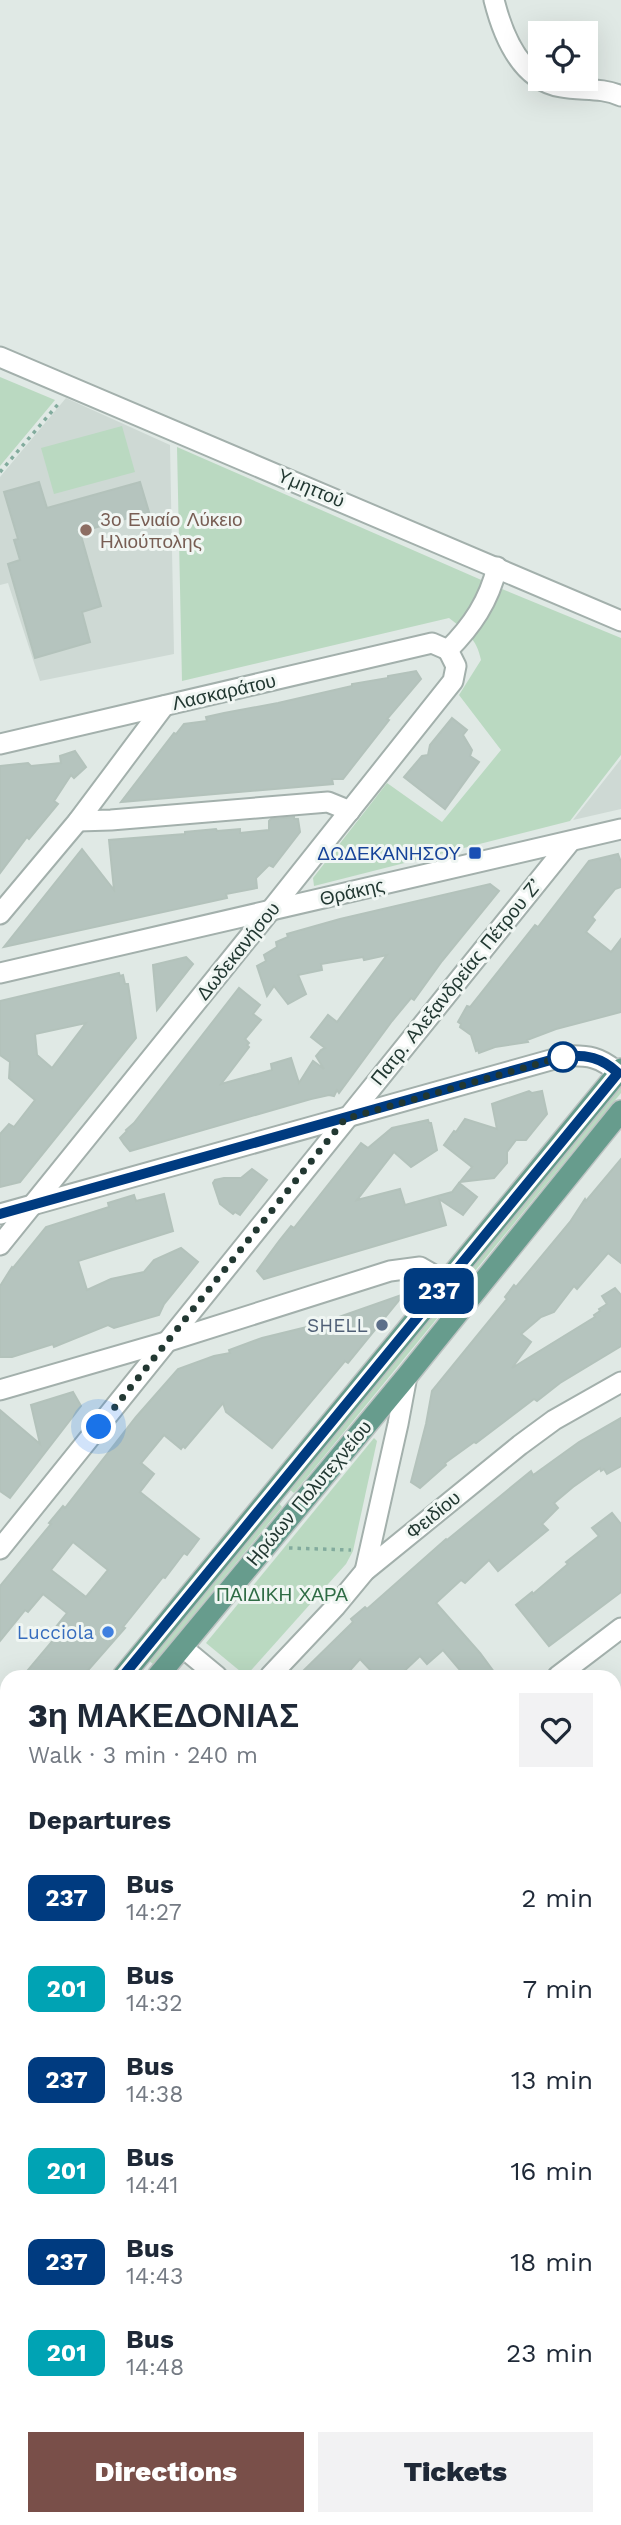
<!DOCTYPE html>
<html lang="en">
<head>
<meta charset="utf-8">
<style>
	:root { --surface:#fff; --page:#f2f2f3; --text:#1f2937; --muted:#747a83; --accent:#794f49 }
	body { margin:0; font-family:"Work Sans",sans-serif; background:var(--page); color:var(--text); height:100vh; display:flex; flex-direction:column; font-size:26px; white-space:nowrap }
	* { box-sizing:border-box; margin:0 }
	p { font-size:23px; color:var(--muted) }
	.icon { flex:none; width:38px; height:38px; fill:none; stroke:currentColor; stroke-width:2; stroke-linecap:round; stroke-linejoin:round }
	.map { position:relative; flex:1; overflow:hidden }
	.sheet { position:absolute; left:0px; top:1670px; width:621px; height:856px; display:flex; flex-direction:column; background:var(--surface); border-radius:21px 21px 0 0; box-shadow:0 7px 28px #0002 }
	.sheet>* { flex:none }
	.badge { padding:0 14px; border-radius:10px; font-size:24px; line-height:46px }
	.tools { position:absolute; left:528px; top:21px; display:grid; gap:14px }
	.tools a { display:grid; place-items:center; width:70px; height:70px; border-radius:0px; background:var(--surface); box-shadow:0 7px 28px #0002; font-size:35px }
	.you { position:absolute; width:35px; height:35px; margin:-18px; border:5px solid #fff; border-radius:50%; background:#1a73e8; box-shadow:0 0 0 10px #1a73e833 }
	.map>.badge { position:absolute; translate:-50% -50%; box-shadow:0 0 0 4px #fff }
	h2 { padding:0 28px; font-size:26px; line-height:63px }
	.round { display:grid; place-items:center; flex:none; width:74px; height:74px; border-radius:0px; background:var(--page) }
	.head { display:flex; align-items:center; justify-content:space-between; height:119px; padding:0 28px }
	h1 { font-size:33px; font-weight:800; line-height:52px }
	.button { display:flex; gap:14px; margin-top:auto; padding:14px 28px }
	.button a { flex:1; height:80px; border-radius:0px; background:var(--accent); color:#fff; font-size:28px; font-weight:800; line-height:80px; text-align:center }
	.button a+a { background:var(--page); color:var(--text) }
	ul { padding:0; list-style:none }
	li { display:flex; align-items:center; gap:21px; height:91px; padding:0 28px }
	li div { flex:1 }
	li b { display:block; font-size:26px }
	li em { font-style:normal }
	li .badge { min-width:77px; font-weight:700; text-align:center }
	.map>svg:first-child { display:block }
	.built { fill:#ced9d4 }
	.green { fill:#bad9c1 }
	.building { fill:#b5c4be; stroke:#b3c2bb; stroke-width:2; fill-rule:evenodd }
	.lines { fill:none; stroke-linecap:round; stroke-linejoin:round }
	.minor-casing { stroke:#a3b0ac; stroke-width:23 }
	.major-casing { stroke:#bdc3c2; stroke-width:24 }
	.path { stroke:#82ab9d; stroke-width:3.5; stroke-dasharray:3.5 5; stroke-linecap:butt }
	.minor { stroke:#fff; stroke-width:19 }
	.major { stroke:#679c8d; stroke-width:21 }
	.line-casing { stroke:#fff; stroke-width:16 }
	.line { stroke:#003b80; stroke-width:10 }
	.walk { stroke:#223832; stroke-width:7; stroke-dasharray:0 12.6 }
	.education-dot { fill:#8d6e63; stroke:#f0f6f3; stroke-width:2.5 }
	.transit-dot { fill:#1a4fb4; stroke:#f0f6f3; stroke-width:2.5 }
	.stop-dot { fill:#fff; stroke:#003b80; stroke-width:3.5 }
	.service-dot { fill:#5c6f8a; stroke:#f0f6f3; stroke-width:2.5 }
	.shop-dot { fill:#3f7fe0; stroke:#f0f6f3; stroke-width:2.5 }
	.labels { text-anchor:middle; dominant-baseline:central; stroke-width:6; stroke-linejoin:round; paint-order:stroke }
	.street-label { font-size:19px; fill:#223832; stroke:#f0f6f3 }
	.education-label { font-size:19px; fill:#785e54; stroke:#f0f6f3; text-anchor:start }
	.transit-label { font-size:19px; fill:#164399; stroke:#f0f6f3; text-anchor:end }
	.service-label { font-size:19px; fill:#4e5e75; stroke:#f0f6f3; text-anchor:end }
	.park-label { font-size:19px; fill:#2f6c45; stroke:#f0f6f3 }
	.shop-label { font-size:19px; fill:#366cbe; stroke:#f0f6f3; text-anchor:end }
</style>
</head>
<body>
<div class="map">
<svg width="621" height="2525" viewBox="0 0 621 2525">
	<rect width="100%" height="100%" fill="#e0e9e5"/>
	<g class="built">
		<path d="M 66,398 L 170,445 L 174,654 L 40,681 L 8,583 L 0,585 L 0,477 Z"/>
		<path d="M 621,759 L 621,809 L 573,820 Z"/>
	</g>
	<g class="green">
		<path d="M 0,377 L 55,400 L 0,466 Z"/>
		<path d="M 122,426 L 135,472 L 54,494 L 41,448 Z"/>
		<path d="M 177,447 L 502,589 L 621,638 L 621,755 L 570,821 L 314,886 L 313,878 L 387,783 L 442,822 L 501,750 L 459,695 L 481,660 C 477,639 465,630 449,618 L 182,681 Z"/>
		<path d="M 621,1083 L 621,1093 L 461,1288 L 457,1284 Z"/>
		<path d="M 443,1302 L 448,1305 L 294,1493 L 289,1489 Z"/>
		<path d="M 374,1438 L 377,1441 L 353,1551 L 346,1564 L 246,1676 L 206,1643 Z"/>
		<path d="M 278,1502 L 282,1507 L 153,1664 L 148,1660 Z"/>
	</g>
	<g class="building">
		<path d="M 39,482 L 47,508 L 140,482 L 149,512 L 80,532 L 101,606 L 82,612 L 90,642 L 35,658 L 8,564 L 20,560 L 14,540 L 18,539 L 4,492 Z"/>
		<path d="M 416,671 L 421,679 L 387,719 L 389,720 L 343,779 L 332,779 L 333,784 L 121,802 L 174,733 L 176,734 L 184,724 L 207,721 L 206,717 L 224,713 L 278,703 L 352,686 L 352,684 L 388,678 L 388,676 Z"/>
		<path d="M 452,718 L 467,730 L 463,735 L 472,750 L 470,756 L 479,762 L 445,809 L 404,777 L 422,756 L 428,755 L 430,745 Z"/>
		<path d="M 75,751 L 86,767 L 74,778 L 71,775 L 54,801 L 58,804 L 29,839 L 27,837 L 0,873 L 0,766 L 28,763 L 31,766 L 61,763 L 60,756 Z"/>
		<path d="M 294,817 L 294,819 L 298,819 L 300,832 L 273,867 L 269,865 L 256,878 L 257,888 L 226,894 L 227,898 L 4,947 L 82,849 L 114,890 L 109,840 L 185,834 L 185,832 L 216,829 L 217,831 L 240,829 L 240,833 L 269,830 L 269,821 L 271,819 Z"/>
		<path d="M 618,854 L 621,862 L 621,887 L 615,889 L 592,917 L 595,920 L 586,932 L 611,952 L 621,939 L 621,1012 L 556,1029 L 527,1040 L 528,1042 L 495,1047 L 479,1053 L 478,1050 L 476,1051 L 471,1035 L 460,1027 L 461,1024 L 458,1022 L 467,1006 L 470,1007 L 535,925 L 538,927 L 589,861 Z"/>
		<path d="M 490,884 L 499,891 L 442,961 L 414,1000 L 411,998 L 392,1021 L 339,1093 L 337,1090 L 334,1096 L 329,1095 L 311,1099 L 130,1151 L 124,1144 L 120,1138 L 127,1131 L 126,1130 L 134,1123 L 239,988 L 260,1005 L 253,1014 L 261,1020 L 245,1039 L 249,1043 L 247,1045 L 249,1047 L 221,1084 L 272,1070 L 271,1064 L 291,1058 L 299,1083 L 313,1061 L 324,1069 L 316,1056 L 321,1050 L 325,1048 L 311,1037 L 328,1015 L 337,1022 L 387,955 L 364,960 L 363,957 L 321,964 L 322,970 L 298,975 L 306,994 L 288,1004 L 274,986 L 267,996 L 257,966 L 266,961 L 264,955 L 277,947 L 276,942 L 288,937 L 287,934 L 340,919 Z"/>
		<path d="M 186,957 L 193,964 L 157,1010 L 153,965 Z"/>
		<path d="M 119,973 L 120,976 L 123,975 L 125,984 L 128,984 L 136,1038 L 20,1182 L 0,1187 L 0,1134 L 9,1124 L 14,1127 L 35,1100 L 9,1078 L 10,1062 L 0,1055 L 0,1001 ZM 86,1023 L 52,1068 L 37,1055 L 35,1034 Z"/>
		<path d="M 529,1091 L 532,1093 L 542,1091 L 547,1114 L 526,1140 L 516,1140 L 507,1152 L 507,1163 L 494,1178 L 460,1182 L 472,1167 L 444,1145 L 454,1131 L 456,1132 L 465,1119 L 497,1129 L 492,1104 Z"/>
		<path d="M 428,1120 L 429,1123 L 431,1123 L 437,1150 L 411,1167 L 394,1152 L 357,1200 L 400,1189 L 405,1205 L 452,1192 L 459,1183 L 477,1197 L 463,1215 L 439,1199 L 446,1225 L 264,1279 L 257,1271 L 279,1241 L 291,1226 L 294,1228 L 361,1143 L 368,1148 L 392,1128 Z"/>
		<path d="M 621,1159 L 621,1263 L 608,1253 L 577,1289 L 574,1286 L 554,1312 L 541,1317 L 521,1334 L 531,1342 L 512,1368 L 595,1317 L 594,1315 L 600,1311 L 599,1309 L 607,1304 L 602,1296 L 615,1288 L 621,1295 L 621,1346 L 560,1383 L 537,1401 L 534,1399 L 476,1443 L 474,1442 L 445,1463 L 446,1465 L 420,1488 L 411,1482 L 426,1424 L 432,1391 L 507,1299 L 505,1297 L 514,1285 L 516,1287 L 570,1222 L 585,1199 L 586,1201 Z"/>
		<path d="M 252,1169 L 267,1180 L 240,1215 L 235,1212 L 233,1214 L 220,1204 L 213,1183 L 215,1180 L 224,1178 L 241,1178 Z"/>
		<path d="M 164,1194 L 173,1231 L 78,1261 L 87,1290 L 111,1279 L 144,1272 L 154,1260 L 181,1248 L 198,1262 L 164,1304 L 159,1315 L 114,1328 L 108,1325 L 54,1347 L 53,1344 L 12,1357 L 0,1357 L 0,1286 L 12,1267 L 13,1268 L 46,1227 L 109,1207 L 108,1203 L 134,1195 L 136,1201 Z"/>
		<path d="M 404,1294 L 348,1363 L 345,1361 L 272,1448 L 226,1412 L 223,1403 L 185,1448 L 183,1446 L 181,1449 L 164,1435 L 141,1463 L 154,1474 L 140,1492 L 199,1539 L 187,1555 L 184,1553 L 165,1578 L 163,1577 L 123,1627 L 125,1628 L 83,1676 L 23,1676 L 60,1632 L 55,1628 L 67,1613 L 43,1594 L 28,1612 L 25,1610 L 0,1641 L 0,1586 L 51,1524 L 49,1523 L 63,1506 L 65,1508 L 136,1417 L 178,1369 L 214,1356 L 230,1353 L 229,1350 L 262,1338 L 319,1324 ZM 73,1542 L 108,1570 L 86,1597 L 51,1570 Z"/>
		<path d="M 73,1392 L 81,1406 L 10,1498 L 0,1491 L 0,1410 L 40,1444 L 31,1405 Z"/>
		<path d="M 621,1418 L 621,1466 L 607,1474 L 604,1469 L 601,1471 L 600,1468 L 573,1487 L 554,1503 L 558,1508 L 542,1524 L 548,1530 L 498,1571 L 489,1560 L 465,1583 L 461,1580 L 436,1603 L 480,1653 L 497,1676 L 465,1676 L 443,1650 L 427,1664 L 420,1656 L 399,1676 L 387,1676 L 381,1671 L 376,1676 L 360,1659 L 345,1676 L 298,1676 L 353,1622 L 351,1619 L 365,1607 L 367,1609 L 446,1539 L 447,1540 L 531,1471 L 533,1475 L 536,1473 L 579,1442 Z"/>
		<path d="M 612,1513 L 621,1524 L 621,1592 L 549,1646 L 516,1605 L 532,1592 L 533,1594 L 568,1564 L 566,1562 L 599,1536 L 592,1528 Z"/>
	</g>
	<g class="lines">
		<defs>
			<g id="minor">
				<path d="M 494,0 C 503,36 521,80 561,87 C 582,91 601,87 621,96"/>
				<path d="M 0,357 L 621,621"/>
				<path d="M 448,650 C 472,626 489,601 497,567"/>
				<path d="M 0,744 L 432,643 L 448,650"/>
				<path d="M 78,821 L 111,820 L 328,802 L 350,811"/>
				<path d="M 0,914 L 78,821 L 164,706"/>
				<path d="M 0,973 L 621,829"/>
				<path d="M 0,1214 L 565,1056 C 588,1055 601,1057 618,1073"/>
				<path d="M 0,1245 L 270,911 L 453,681 L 456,666 L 448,650"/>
				<path d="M 0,1390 L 169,1341 L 390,1271 L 420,1267 L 446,1282"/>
				<path d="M 0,1549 L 570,842"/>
				<path d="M 365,1571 L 398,1424 L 407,1376"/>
				<path d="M 182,1647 L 217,1676"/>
				<path d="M 270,1676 L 336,1606 L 365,1571 L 520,1445 L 554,1420 L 621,1382"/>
				<path d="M 558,1676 L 621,1628"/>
				<path d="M 614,1877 L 621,1870"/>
				<path d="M 614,2016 L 621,2021"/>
				<path d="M 614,2052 L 621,2058"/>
				<path d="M 0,2081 L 7,2067"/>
				<path d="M 614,2207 L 621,2197"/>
				<path d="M 0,2219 L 7,2218"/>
				<path d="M 614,2331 L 621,2327"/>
				<path d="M 0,2405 L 7,2403"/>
				<path d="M 485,2518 L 485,2525"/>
				<path d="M 77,2525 L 78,2518"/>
				<path d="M 118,2525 L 136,2518"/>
				<path d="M 276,2525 L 277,2518"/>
			</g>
			<g id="major">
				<path d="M 123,1676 L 621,1069"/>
				<path d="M 158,1676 L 407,1376 L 621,1111"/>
				<path d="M 0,1831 L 7,1822"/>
				<path d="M 0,1867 L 7,1859"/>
				<path d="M 614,2479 L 621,2476"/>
				<path d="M 614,2506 L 621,2503"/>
				<path d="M 530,2525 L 543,2518"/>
				<path d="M 580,2525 L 592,2518"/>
			</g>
		</defs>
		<use href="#minor" class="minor-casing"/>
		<use href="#major" class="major-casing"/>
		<g class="path">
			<path d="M 0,472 L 60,402"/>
			<path d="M 289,1548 L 351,1550"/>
		</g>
		<use href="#minor" class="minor"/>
		<use href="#major" class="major"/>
	</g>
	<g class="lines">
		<defs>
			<path id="line" d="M 0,1214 L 565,1056 C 587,1055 601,1057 618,1073 L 123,1676"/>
		</defs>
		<use href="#line" class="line-casing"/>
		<use href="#line" class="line"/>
		<path class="walk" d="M 99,1427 L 345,1119 L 565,1056 L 563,1057"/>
	</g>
	<circle class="education-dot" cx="86" cy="530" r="7"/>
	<rect class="transit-dot" x="468" y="846" width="14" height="14" rx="3.5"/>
	<circle class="stop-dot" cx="563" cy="1057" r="14"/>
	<circle class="service-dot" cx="382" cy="1325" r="7"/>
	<circle class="shop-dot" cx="108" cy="1632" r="7"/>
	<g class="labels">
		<g class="street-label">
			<text transform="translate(311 488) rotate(23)">Υμηττού</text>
			<text transform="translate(224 692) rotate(-13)">Λασκαράτου</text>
			<text transform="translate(352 892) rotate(-13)">Θράκης</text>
			<text transform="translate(238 951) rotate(-51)">Δωδεκανήσου</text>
			<text transform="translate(456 982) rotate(-51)">Πατρ. Αλεξανδρείας Πέτρου Ζ’</text>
			<text transform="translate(309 1493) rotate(-50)">Ηρώων Πολυτεχνείου</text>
			<text transform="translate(433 1515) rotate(-39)">Φειδίου</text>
		</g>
		<g class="education-label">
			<text x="100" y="519">3ο Ενιαίο Λύκειο<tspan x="100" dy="22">Ηλιούπολης</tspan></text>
		</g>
		<g class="transit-label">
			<text x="461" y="853">ΔΩΔΕΚΑΝΗΣΟΥ</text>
		</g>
		<g class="service-label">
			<text x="368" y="1325">SHELL</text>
		</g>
		<g class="park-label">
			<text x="282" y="1594">ΠΑΙΔΙΚΗ ΧΑΡΑ</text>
		</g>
		<g class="shop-label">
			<text x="94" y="1632">Lucciola</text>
		</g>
	</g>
</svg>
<div class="tools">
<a><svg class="icon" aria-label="locate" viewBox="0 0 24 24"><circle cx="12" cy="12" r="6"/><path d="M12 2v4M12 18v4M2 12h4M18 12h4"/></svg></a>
</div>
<div class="you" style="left:99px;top:1427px"></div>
<b class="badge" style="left:439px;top:1291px;background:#003b80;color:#fff">237</b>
<section class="sheet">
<div class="head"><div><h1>3η ΜΑΚΕΔΟΝΙΑΣ</h1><p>Walk · 3 min · 240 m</p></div><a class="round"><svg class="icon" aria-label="heart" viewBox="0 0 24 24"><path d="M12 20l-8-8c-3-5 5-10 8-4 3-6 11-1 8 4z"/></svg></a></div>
<h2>Departures</h2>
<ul>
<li><span class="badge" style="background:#003b80;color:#fff">237</span><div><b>Bus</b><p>14:27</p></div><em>2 min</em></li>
<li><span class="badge" style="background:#00a3b4;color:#fff">201</span><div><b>Bus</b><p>14:32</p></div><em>7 min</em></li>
<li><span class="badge" style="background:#003b80;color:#fff">237</span><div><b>Bus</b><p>14:38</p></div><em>13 min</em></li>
<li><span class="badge" style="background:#00a3b4;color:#fff">201</span><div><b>Bus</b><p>14:41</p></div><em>16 min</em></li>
<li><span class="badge" style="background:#003b80;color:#fff">237</span><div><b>Bus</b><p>14:43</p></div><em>18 min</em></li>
<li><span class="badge" style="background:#00a3b4;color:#fff">201</span><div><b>Bus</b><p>14:48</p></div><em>23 min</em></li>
</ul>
<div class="button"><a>Directions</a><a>Tickets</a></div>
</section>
</div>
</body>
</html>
